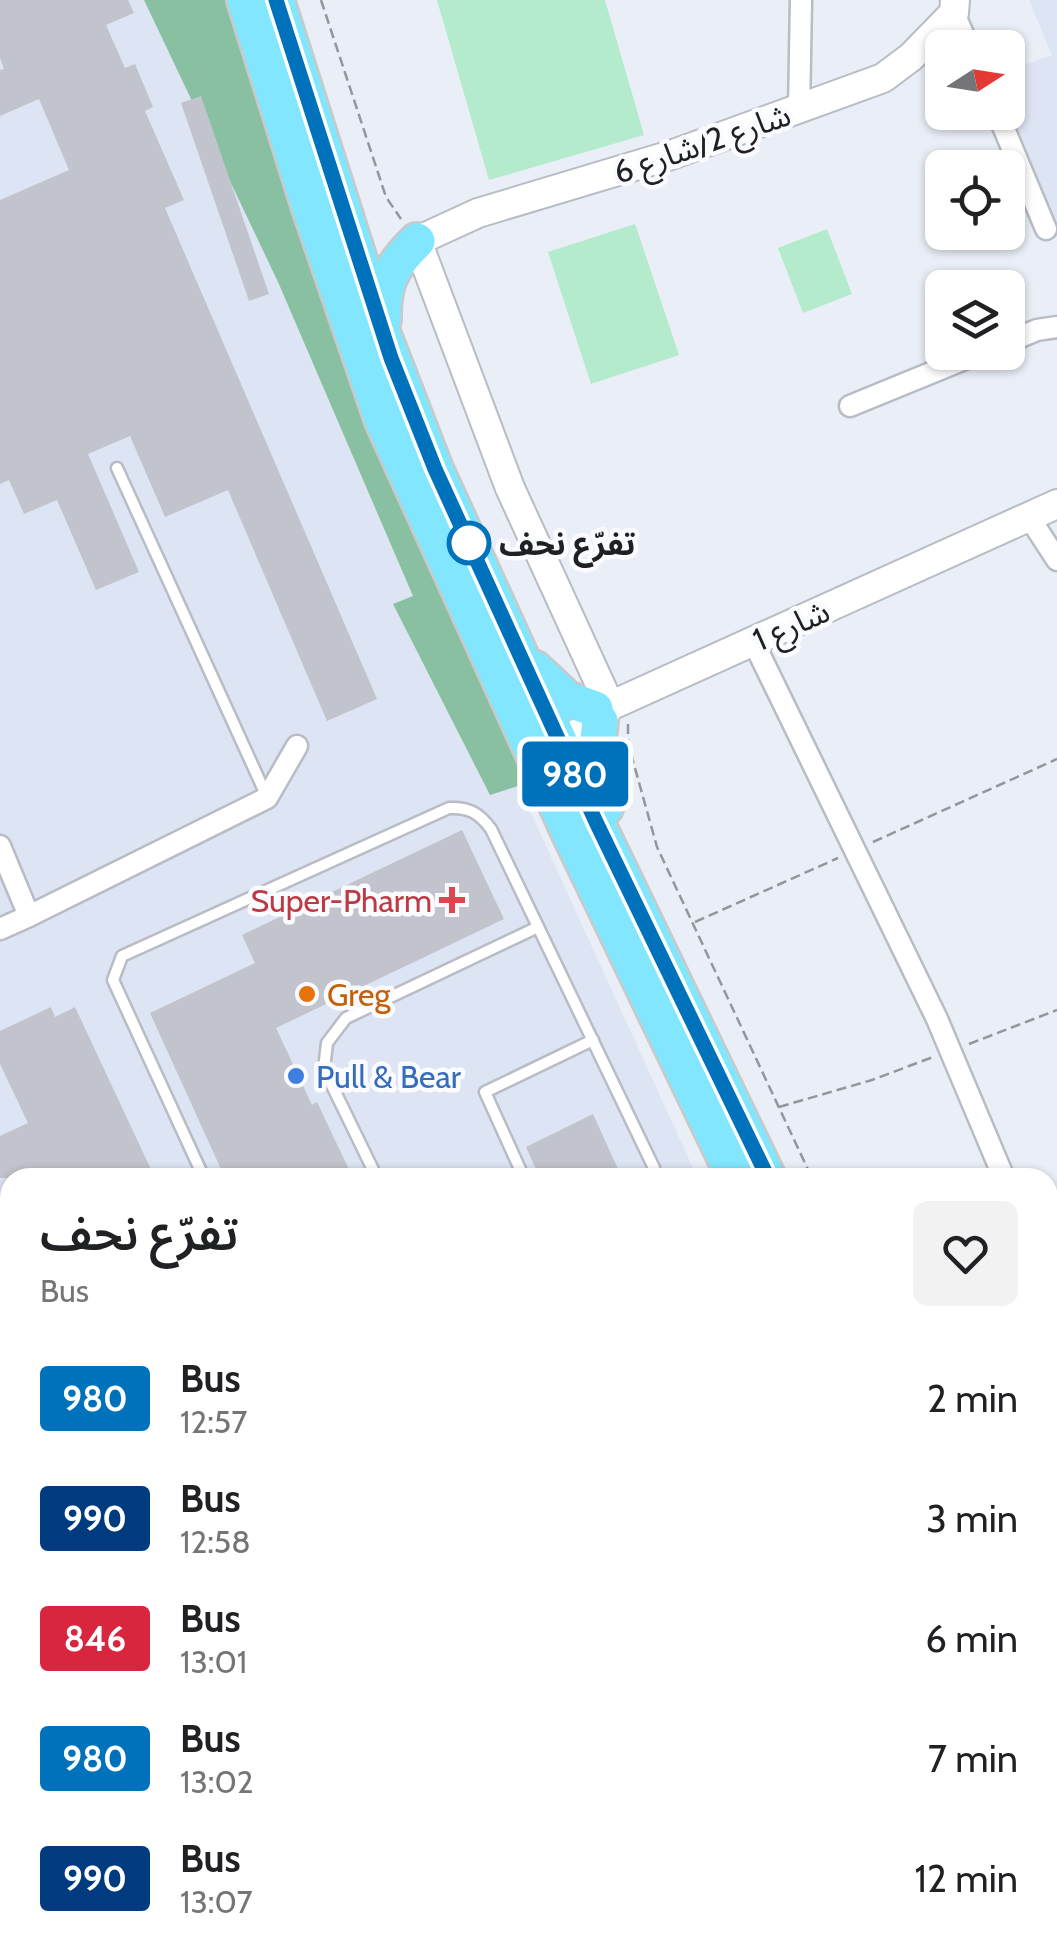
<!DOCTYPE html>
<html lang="en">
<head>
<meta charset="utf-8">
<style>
	:root { --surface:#fff; --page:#f2f2f2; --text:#202124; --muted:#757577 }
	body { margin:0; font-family:Cabin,"Noto Sans Arabic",sans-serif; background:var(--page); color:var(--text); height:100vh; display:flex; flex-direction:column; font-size:38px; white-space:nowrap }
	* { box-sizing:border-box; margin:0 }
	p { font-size:32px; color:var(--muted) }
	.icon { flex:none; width:55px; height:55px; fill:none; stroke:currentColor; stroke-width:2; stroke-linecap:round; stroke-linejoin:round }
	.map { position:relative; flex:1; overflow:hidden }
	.drawer { position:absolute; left:0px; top:1168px; width:1058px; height:792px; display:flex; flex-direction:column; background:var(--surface); border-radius:30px 30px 0 0; box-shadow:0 2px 8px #0004 }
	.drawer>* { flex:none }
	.badge { padding:0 20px; border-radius:8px; font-size:35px; line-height:65px }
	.needle { width:65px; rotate:78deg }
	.fabs { position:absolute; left:925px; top:30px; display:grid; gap:20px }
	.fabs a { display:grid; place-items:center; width:100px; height:100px; border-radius:15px; background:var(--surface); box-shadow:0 2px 8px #0004; font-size:50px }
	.map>.badge { position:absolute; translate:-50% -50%; box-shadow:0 0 0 5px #fff }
	.round { display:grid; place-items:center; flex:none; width:105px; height:105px; border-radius:15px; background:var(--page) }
	.summary { display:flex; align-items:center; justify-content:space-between; height:170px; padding:0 40px }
	h1 { font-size:48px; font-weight:600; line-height:75px }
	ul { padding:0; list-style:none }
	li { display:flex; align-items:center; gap:30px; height:120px; padding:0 40px }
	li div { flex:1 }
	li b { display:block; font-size:38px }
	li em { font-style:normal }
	li .badge { min-width:110px; font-weight:700; text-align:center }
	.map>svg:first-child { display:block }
	.built { fill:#dde4f3 }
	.green { fill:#b4ebcc }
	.forest { fill:#89c0a1 }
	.building { fill:#c1c4cc }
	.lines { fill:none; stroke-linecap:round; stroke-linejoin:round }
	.lane-casing { stroke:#b8bcc4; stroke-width:15 }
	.street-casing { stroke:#b8bcc4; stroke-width:25 }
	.secondary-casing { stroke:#b8bcc4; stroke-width:32 }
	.highway-casing { stroke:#c9c9ca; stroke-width:40 }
	.path { stroke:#93969c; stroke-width:2.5; stroke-dasharray:10 5; stroke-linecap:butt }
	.lane { stroke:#fff; stroke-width:10 }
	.street { stroke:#fff; stroke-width:20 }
	.secondary { stroke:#fff; stroke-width:28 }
	.highway { stroke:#82e7fe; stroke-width:35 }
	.line-casing { stroke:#fff; stroke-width:22 }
	.line { stroke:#0072bc; stroke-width:15 }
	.stop-dot { fill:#fff; stroke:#0072bc; stroke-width:5 }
	.health-dot { fill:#e0444e; stroke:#fafbfe; stroke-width:4 }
	.food-dot { fill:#e8710a; stroke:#fafbfe; stroke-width:4 }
	.shop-dot { fill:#3f7fe0; stroke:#fafbfe; stroke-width:4 }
	.labels { text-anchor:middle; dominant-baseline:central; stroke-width:9; stroke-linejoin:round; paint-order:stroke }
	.street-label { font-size:32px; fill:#1f2023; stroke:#fafbfe }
	.stop-label { font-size:32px; font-weight:bold; fill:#1f2023; stroke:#fafbfe; text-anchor:start }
	.health-label { font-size:32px; fill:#be3a42; stroke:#fafbfe; text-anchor:end }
	.food-label { font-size:32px; fill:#c56008; stroke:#fafbfe; text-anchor:start }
	.shop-label { font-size:32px; fill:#366cbe; stroke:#fafbfe; text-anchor:start }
</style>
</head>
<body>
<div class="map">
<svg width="1057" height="1958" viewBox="0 0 1057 1958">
	<rect width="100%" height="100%" fill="#eaeef6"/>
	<g class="built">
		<path d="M 0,0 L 189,0 L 307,322 L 697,1177 L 10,1178 L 10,1950 L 1048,1950 L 1048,1795 L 1057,1807 L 1057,1958 L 0,1958 Z"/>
		<path d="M 1029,0 L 1057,0 L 1057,231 L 1008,108 L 1008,71 L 1052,55 Z"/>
	</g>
	<g class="green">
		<path d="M 437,0 L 605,0 L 644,135 L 489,180 Z"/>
		<path d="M 635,224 L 679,355 L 591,384 L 548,252 Z"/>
		<path d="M 827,229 L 852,294 L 803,313 L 778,248 Z"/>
	</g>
	<path class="forest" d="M 144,0 L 227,0 L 278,137 L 536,780 L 490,795 L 393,604 L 413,596 L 278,282 Z"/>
	<g class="building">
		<path d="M 0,0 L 128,0 L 134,13 L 106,25 L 125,68 L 135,64 L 153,107 L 145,111 L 184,200 L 165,208 L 377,699 L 327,721 L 228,490 L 165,517 L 130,436 L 88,454 L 139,572 L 96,590 L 57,500 L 24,514 L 9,480 L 0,484 L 0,200 L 69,170 L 39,99 L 0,116 L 0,70 L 4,69 L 0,58 Z"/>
		<path d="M 201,96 L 269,294 L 249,301 L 181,103 Z"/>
		<path d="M 462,830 L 504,919 L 276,1028 L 312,1105 L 317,1102 L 353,1178 L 225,1178 L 150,1013 L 255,963 L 242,935 Z"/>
		<path d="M 51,1007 L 55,1017 L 75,1007 L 155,1178 L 0,1178 L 0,1136 L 28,1123 L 0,1064 L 0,1031 Z"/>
		<path d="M 593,1114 L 622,1178 L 540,1178 L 526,1147 Z"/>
	</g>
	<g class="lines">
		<defs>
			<g id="lane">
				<path d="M 117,468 L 267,797"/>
				<path d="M 204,1178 L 113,980 L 122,956 L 449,808 C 469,807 479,813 491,829 L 654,1168 L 653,1178"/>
				<path d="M 377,1178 L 324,1069 L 327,1043 L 346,1018 L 538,927"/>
				<path d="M 524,1178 L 485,1092 L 593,1040"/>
				<path d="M 0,1613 L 10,1630"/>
				<path d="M 1048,1830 L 1057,1842"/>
				<path d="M 0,1851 L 10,1846"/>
				<path d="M 588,1950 L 594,1958"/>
				<path d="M 630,1950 L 634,1958"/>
				<path d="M 644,1950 L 648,1958"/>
				<path d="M 671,1950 L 675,1958"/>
				<path d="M 375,1958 L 385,1950"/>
				<path d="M 730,1958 L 746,1950"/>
			</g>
			<g id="street">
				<path d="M 954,13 L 969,48"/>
				<path d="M 799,110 L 801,0"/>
				<path d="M 997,112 L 1046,229"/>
				<path d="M 1008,342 L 1037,330 L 1057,327"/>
				<path d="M 850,406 L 982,352"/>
				<path d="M 1029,517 L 1057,560"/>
				<path d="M 753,641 L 937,1019 L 1004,1178"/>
				<path d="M 0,846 L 29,916 L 0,929"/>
				<path d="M 29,916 L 267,798 L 297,746"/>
				<path d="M 0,1927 L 10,1944"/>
			</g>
			<g id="secondary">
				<path d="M 610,706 L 510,488 L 417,241 L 478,213 L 671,155 L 883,78 L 911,57 L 954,13 L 955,0"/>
				<path d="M 540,743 C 569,739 593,731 610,706 L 1057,504"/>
				<path d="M 0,1523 L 10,1540"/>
				<path d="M 0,1564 L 10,1581"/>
				<path d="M 201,1950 L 207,1958"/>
				<path d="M 252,1958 L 259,1950"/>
			</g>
			<g id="highway">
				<path d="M 245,0 L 310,208 L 383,421 L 570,834 L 735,1178"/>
				<path d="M 276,0 L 383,335 L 435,469 L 596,822 L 768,1178"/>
				<path d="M 383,319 C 382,283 392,265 417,241"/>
				<path d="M 535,669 L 567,699 L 595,709"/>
				<path d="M 600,721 L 596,759 L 605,808"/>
				<path d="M 1048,1683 L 1057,1697"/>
				<path d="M 1048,1734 L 1057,1748"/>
			</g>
		</defs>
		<use href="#lane" class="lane-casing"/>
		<use href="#street" class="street-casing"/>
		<use href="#secondary" class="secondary-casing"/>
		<use href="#highway" class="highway-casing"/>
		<g class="path">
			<path d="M 321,0 L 386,197 L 401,219"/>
			<path d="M 628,724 L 628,743 L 657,847 L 812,1178"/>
			<path d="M 873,842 L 1057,759"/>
			<path d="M 695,922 L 838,858"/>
			<path d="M 969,1044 L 1057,1010"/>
			<path d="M 779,1107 L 872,1080 L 933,1057"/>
			<path d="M 1048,1402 L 1057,1400"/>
			<path d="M 1048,1595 L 1057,1610"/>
			<path d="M 1048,1928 L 1057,1940"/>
		</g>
		<use href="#lane" class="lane"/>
		<use href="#street" class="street"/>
		<use href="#secondary" class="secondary"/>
		<use href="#highway" class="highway"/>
	</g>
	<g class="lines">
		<defs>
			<path id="line" d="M 276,0 L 391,358 L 435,469 L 596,822 L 768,1178"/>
		</defs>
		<use href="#line" class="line-casing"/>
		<use href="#line" class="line"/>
	</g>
	<circle class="stop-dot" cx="469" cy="543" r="20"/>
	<path class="health-dot" d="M447 885h10v10h10v10h-10v10h-10v-10h-10v-10h10z"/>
	<circle class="food-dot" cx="307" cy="994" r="10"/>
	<circle class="shop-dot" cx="296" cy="1076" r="10"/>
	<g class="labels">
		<g class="street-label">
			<text transform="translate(702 143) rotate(-19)">شارع 2/شارع 6</text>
			<text transform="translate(791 625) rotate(-24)">شارع 1</text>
		</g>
		<g class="stop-label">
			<text x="499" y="543">تفرّع نحف</text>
		</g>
		<g class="health-label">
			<text x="432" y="900">Super-Pharm</text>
		</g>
		<g class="food-label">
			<text x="327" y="994">Greg</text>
		</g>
		<g class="shop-label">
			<text x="316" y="1076">Pull &amp; Bear</text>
		</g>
	</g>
</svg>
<div class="fabs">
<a><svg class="needle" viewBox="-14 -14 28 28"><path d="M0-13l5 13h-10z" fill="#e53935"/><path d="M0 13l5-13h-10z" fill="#757577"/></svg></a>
<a><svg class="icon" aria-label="locate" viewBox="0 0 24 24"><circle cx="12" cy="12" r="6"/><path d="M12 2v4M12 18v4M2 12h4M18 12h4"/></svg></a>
<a><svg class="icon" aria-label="layers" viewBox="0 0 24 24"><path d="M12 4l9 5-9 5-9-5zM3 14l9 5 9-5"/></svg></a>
</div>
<b class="badge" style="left:575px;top:774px;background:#0072bc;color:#fff">980</b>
<section class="drawer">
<div class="summary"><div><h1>تفرّع نحف</h1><p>Bus</p></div><a class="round"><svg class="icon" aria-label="heart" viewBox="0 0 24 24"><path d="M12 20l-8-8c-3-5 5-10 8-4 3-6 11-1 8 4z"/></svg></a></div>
<ul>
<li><span class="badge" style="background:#0072bc;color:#fff">980</span><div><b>Bus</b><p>12:57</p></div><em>2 min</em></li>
<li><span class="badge" style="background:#003b80;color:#fff">990</span><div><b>Bus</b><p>12:58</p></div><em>3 min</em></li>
<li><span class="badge" style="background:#d7263d;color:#fff">846</span><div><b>Bus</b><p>13:01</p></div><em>6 min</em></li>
<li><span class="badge" style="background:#0072bc;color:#fff">980</span><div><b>Bus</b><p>13:02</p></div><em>7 min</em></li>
<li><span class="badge" style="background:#003b80;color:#fff">990</span><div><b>Bus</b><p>13:07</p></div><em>12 min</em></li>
</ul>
</section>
</div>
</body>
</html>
